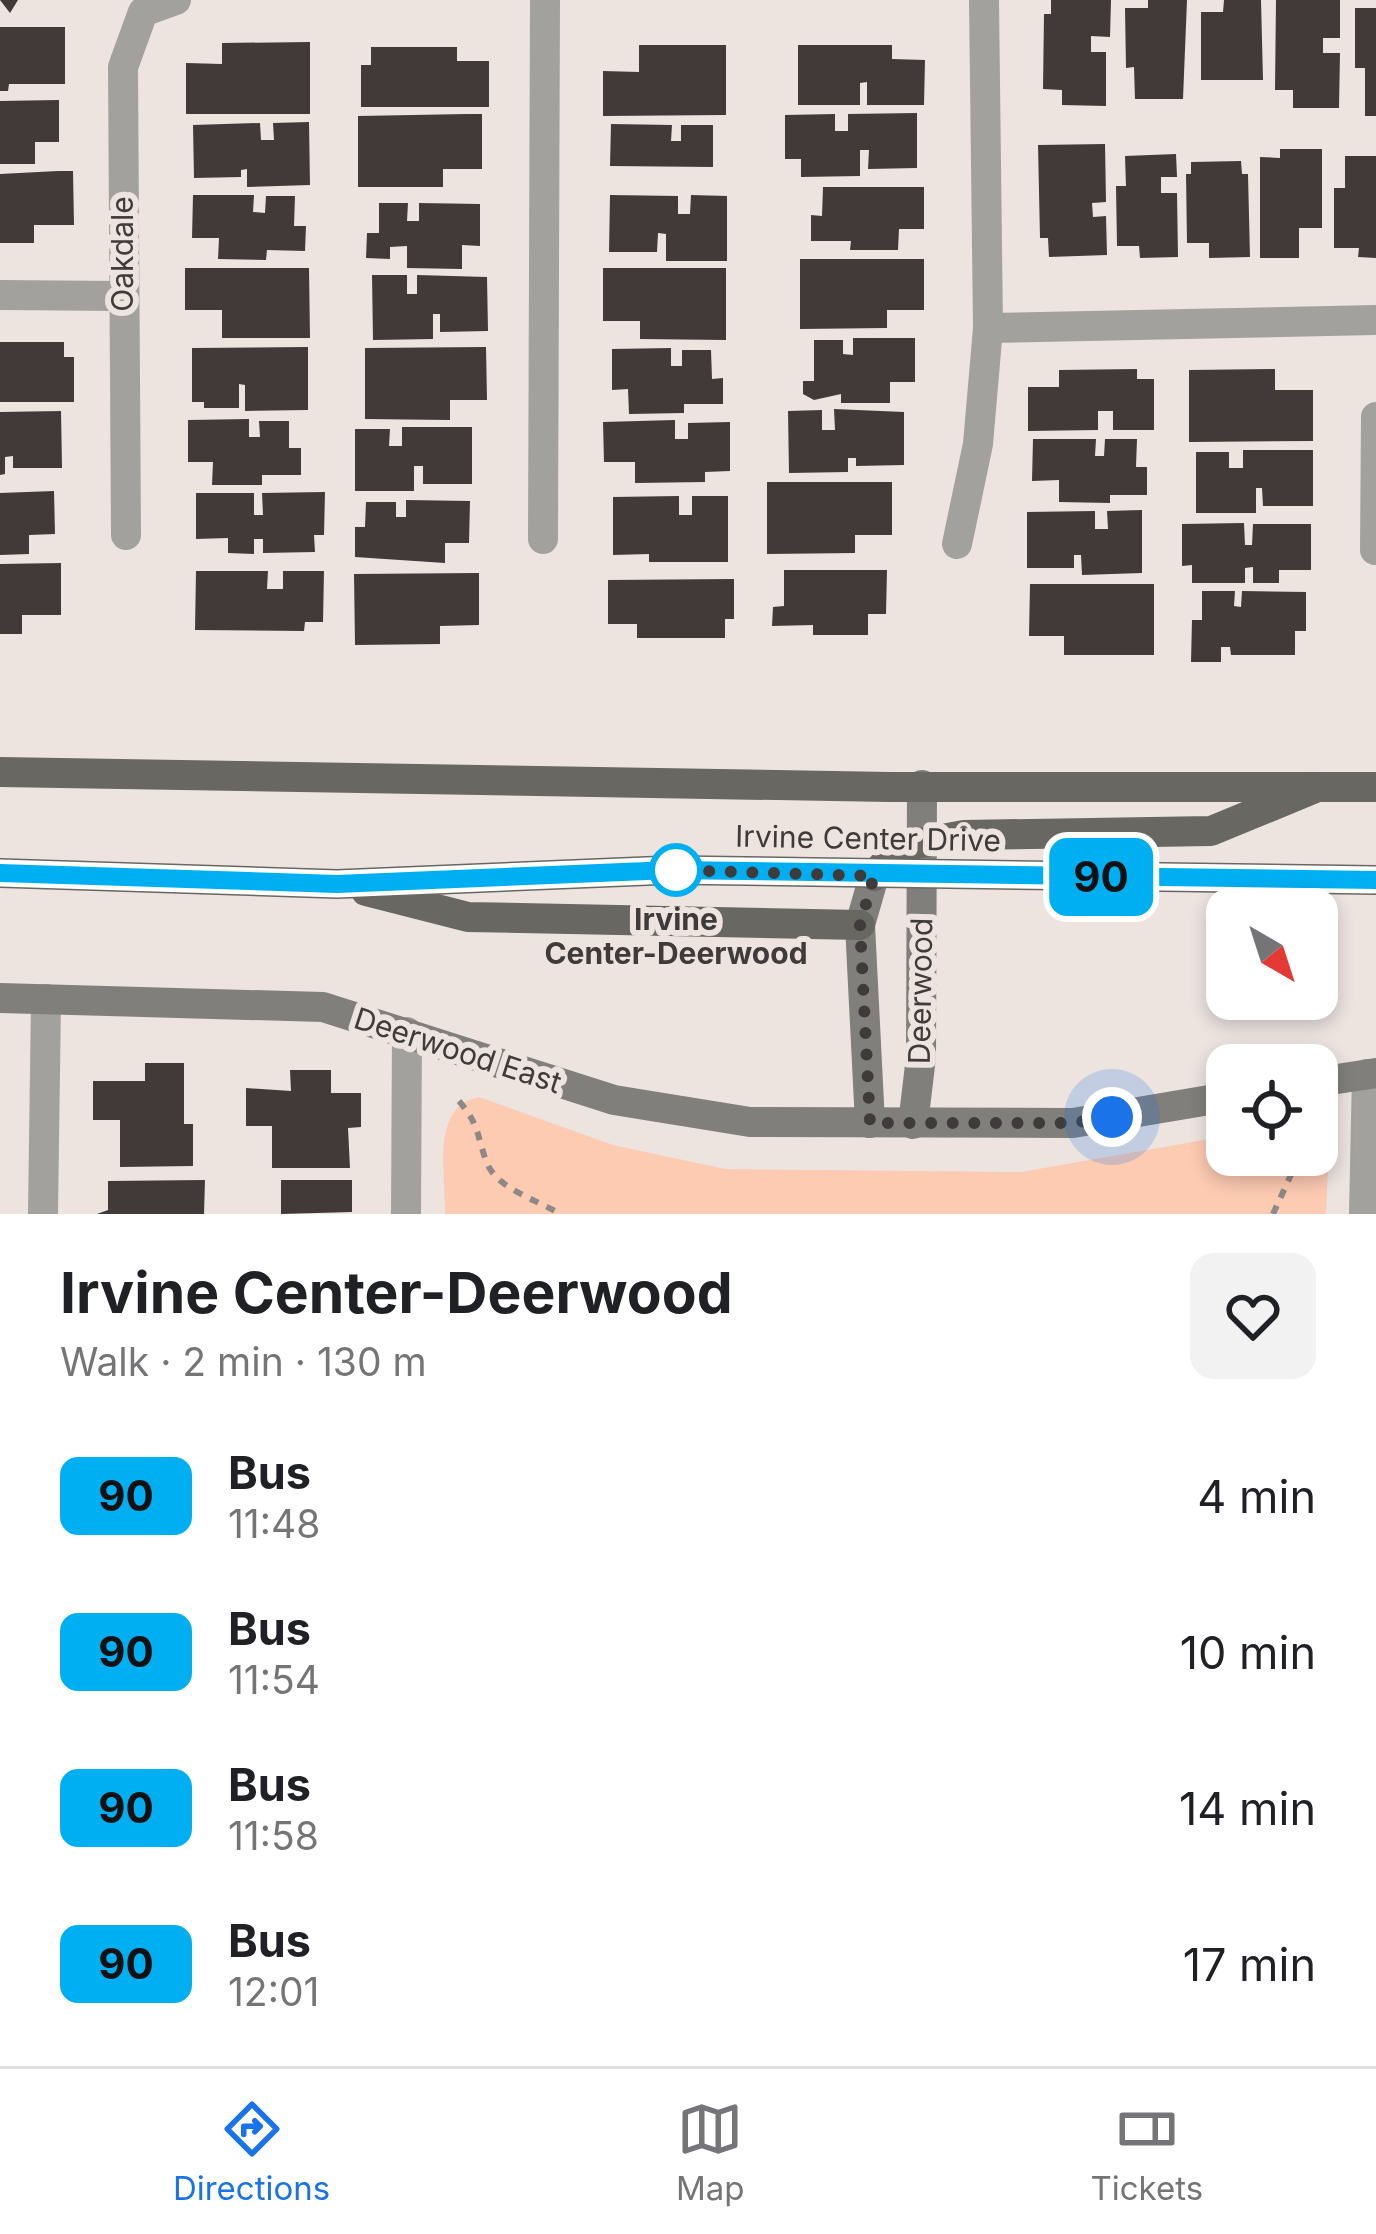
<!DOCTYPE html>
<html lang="en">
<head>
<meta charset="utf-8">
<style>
	:root { --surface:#fff; --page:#f2f2f2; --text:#202124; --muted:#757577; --line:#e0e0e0; --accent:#1a73e8 }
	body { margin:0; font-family:Inter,sans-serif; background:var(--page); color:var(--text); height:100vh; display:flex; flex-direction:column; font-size:45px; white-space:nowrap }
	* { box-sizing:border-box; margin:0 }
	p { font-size:39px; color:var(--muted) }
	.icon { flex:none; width:66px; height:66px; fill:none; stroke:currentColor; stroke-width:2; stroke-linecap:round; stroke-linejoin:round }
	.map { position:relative; height:1214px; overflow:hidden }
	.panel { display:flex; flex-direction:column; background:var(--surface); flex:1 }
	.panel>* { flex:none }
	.badge { padding:0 24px; border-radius:18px; font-size:42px; line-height:78px }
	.needle { width:78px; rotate:141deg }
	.controls { position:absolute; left:1206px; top:888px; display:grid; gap:24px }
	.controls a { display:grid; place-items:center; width:132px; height:132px; border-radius:24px; background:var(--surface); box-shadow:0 6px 18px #0003; font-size:60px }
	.you { position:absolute; width:60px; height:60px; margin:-30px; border:9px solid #fff; border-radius:50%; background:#1a73e8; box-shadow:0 0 0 18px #1a73e833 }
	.map>.badge { position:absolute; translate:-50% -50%; box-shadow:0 0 0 6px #fff }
	.round { display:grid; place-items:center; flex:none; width:126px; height:126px; border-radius:24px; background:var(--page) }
	.headline { display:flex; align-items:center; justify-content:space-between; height:204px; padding:0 60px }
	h1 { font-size:57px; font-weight:700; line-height:90px }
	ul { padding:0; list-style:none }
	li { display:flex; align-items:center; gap:36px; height:156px; padding:0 60px }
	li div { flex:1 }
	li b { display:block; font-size:45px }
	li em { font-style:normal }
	li .badge { min-width:132px; font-weight:700; text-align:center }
	.tabs { display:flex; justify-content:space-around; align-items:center; height:168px; border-top:3px solid var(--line); background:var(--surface); font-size:33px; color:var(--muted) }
	.tabs a { display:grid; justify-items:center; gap:6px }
	.tabs .active { color:var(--accent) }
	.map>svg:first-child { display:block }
	.green { fill:#fdcab2 }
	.building { fill:#413a38 }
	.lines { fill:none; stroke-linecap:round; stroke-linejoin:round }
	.path { stroke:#8e8886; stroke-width:6; stroke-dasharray:9 9; stroke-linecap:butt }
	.street { stroke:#a2a19d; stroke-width:30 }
	.secondary { stroke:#817f7b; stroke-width:30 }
	.primary { stroke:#696762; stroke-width:30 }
	.line-casing { stroke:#fff; stroke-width:27 }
	.line { stroke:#00aff2; stroke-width:18 }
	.walk { stroke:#3e3b3a; stroke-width:12; stroke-dasharray:0 21.6 }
	.stop-dot { fill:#fff; stroke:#00aff2; stroke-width:6 }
	.labels { text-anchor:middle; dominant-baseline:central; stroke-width:12; stroke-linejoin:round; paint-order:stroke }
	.street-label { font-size:30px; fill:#3e3b3a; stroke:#ede4e0 }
	.stop-label { font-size:30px; font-weight:bold; fill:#3e3b3a; stroke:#ede4e0 }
</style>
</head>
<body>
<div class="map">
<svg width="1376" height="1214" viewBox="0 0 1376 1214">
	<rect width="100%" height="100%" fill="#ede4e0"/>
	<path class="green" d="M 479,1097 L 613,1145 L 725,1169 L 1021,1172 L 1227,1136 L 1227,1155 L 1317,1155 L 1317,1149 L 1328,1169 L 1326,1214 L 445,1214 C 446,1172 430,1107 479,1097 Z"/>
	<g class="building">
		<path d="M 0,0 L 18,0 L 10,13 Z"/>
		<path d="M 1051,0 L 1111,0 L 1110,37 L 1091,36 L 1091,52 L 1106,52 L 1106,106 L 1062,105 L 1062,90 L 1043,89 L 1044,14 L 1051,14 Z"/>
		<path d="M 1148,0 L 1187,0 L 1183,99 L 1135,99 L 1134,67 L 1126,68 L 1125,8 L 1148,8 Z"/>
		<path d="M 1224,0 L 1261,0 L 1263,80 L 1201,80 L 1201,12 L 1223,12 Z"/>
		<path d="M 1276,0 L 1340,0 L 1340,38 L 1323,38 L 1323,53 L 1340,53 L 1339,108 L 1293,108 L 1293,90 L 1275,90 Z"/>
		<path d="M 1355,8 L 1376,8 L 1376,116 L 1365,116 L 1365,68 L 1355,68 Z"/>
		<path d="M 0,27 L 65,27 L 65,84 L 9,84 L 8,91 L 0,91 Z"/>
		<path d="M 310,42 L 310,114 L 186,114 L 186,63 L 222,64 L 222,43 Z"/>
		<path d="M 639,45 L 726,45 L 726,115 L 603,116 L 603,71 L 639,72 Z"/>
		<path d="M 798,45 L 892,45 L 892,59 L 925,60 L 924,105 L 867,105 L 867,82 L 860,83 L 860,105 L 798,105 Z"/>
		<path d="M 371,47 L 457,47 L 457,61 L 489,61 L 489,107 L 361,107 L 361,65 L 371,65 Z"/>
		<path d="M 59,100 L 59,142 L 35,142 L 35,164 L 0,164 L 0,101 Z"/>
		<path d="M 917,113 L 917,168 L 868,169 L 869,150 L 860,150 L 860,176 L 801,177 L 801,159 L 785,159 L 785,115 L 835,114 L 835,131 L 848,131 L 848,114 Z"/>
		<path d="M 467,114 L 482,114 L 482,169 L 443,169 L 443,187 L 358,187 L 358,116 Z"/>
		<path d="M 309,122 L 310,185 L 247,187 L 247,169 L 241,170 L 241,177 L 194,178 L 193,125 L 260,123 L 261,140 L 274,140 L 273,123 Z"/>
		<path d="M 611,124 L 672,125 L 671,141 L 681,141 L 681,125 L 713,125 L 713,167 L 610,166 Z"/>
		<path d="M 1105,144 L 1106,202 L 1092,203 L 1093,217 L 1106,216 L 1107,255 L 1049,257 L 1048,238 L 1040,238 L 1038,145 Z"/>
		<path d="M 1280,149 L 1322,149 L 1322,228 L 1299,228 L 1299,258 L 1260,258 L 1260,157 L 1280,158 Z"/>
		<path d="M 1176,154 L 1177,177 L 1161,177 L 1161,193 L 1177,193 L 1178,257 L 1140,258 L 1139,246 L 1117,246 L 1116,186 L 1126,186 L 1125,156 Z"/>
		<path d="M 1345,156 L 1376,156 L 1376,258 L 1358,257 L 1359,248 L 1334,248 L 1334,188 L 1345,188 Z"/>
		<path d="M 1241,161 L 1242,174 L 1248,174 L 1250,257 L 1209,258 L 1209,243 L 1187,243 L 1186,174 L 1191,174 L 1191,162 Z"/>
		<path d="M 58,171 L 73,171 L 74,225 L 34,225 L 34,243 L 0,243 L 0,174 Z"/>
		<path d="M 823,187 L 924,187 L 924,229 L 899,229 L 898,250 L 850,250 L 851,241 L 811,241 L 811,215 L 822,216 Z"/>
		<path d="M 193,195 L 254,195 L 253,212 L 265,213 L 266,196 L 295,196 L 294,226 L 306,226 L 305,251 L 267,250 L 266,260 L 218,259 L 219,238 L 192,238 Z"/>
		<path d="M 610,195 L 678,196 L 678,214 L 690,214 L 691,195 L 727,196 L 727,261 L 666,261 L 666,234 L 658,233 L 657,252 L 609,252 Z"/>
		<path d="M 379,203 L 408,203 L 407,221 L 419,221 L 419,203 L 480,204 L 480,246 L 462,245 L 462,269 L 407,268 L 407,246 L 390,247 L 390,259 L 366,258 L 367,233 L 379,233 Z"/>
		<path d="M 800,259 L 924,259 L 924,310 L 887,310 L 887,328 L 800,329 Z"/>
		<path d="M 185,268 L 309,268 L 310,338 L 222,338 L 222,310 L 185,310 Z"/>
		<path d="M 603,268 L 726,268 L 726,340 L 640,339 L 640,321 L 603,321 Z"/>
		<path d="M 372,275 L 407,275 L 407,294 L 417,294 L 417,275 L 487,277 L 488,331 L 440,332 L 440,314 L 433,314 L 433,339 L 373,340 Z"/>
		<path d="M 853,338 L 915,338 L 915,382 L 890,382 L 890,403 L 841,403 L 841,394 L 814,400 L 803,394 L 803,381 L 814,381 L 814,340 L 843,340 L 843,354 L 853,355 Z"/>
		<path d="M 0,342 L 64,342 L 64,357 L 74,357 L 74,402 L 0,402 Z"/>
		<path d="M 308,347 L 308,410 L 245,411 L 245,385 L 239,384 L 239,408 L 204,408 L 204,402 L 192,402 L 192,348 Z"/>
		<path d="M 486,347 L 487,400 L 450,400 L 450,420 L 365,419 L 365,348 Z"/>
		<path d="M 671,348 L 671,366 L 682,366 L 682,350 L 711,350 L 712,379 L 723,378 L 723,404 L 684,404 L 684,413 L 629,414 L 628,389 L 612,390 L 612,349 Z"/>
		<path d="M 1137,369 L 1137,379 L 1154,379 L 1154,430 L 1113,430 L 1113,411 L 1098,411 L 1098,430 L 1028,431 L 1028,387 L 1059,387 L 1059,370 Z"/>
		<path d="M 1275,369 L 1275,390 L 1313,390 L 1313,441 L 1189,442 L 1189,370 Z"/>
		<path d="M 834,409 L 904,412 L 904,465 L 856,466 L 856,458 L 848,458 L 848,472 L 789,473 L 788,411 L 822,410 L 822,430 L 835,430 Z"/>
		<path d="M 61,411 L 62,468 L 13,468 L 13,456 L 5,457 L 5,474 L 0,475 L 0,412 Z"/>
		<path d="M 249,419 L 249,437 L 260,437 L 259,421 L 289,421 L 289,448 L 301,448 L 301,475 L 262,475 L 262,485 L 212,485 L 213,462 L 188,462 L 188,420 Z"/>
		<path d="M 675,420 L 675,439 L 688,439 L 688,423 L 730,422 L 730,471 L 705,472 L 705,482 L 635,483 L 635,462 L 604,462 L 603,422 Z"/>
		<path d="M 402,427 L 472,427 L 472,484 L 423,484 L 423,466 L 414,466 L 414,491 L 355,491 L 355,429 L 390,429 L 389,446 L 402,446 Z"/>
		<path d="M 1033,439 L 1096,439 L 1095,456 L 1104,456 L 1105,439 L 1137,439 L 1136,467 L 1147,467 L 1147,495 L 1110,495 L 1110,503 L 1059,502 L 1059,480 L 1032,481 Z"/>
		<path d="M 1243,450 L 1313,450 L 1313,506 L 1263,506 L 1262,488 L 1256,488 L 1256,513 L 1196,513 L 1196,452 L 1229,452 L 1229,468 L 1243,468 Z"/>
		<path d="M 767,482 L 892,482 L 892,535 L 855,535 L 855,553 L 767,554 Z"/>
		<path d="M 54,491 L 55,534 L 29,535 L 29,554 L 0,555 L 0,493 Z"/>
		<path d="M 325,492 L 324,535 L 314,535 L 315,552 L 263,553 L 263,539 L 254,539 L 254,554 L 228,553 L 228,538 L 196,539 L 196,493 L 254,493 L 254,515 L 263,515 L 262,493 Z"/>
		<path d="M 679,496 L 679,515 L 692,515 L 692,496 L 728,496 L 728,562 L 649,562 L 649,554 L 613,555 L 613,497 Z"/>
		<path d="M 406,500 L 470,501 L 469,543 L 445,543 L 445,563 L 355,557 L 355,527 L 365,527 L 366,502 L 396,502 L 396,517 L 406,517 Z"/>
		<path d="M 1142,510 L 1142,573 L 1082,575 L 1081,555 L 1074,555 L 1074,568 L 1027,568 L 1027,512 L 1095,511 L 1095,529 L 1108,529 L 1107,511 Z"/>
		<path d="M 1244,523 L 1245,545 L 1252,545 L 1253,524 L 1311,524 L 1311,570 L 1279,570 L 1279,583 L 1253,583 L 1253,567 L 1245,568 L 1245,583 L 1192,583 L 1192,565 L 1182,566 L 1182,524 Z"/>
		<path d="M 61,563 L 61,615 L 22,615 L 22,634 L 0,634 L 0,564 Z"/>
		<path d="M 784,570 L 887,570 L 886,614 L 868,614 L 868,635 L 813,635 L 813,625 L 772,626 L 773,607 L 784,606 Z"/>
		<path d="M 196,571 L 268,571 L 267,589 L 283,589 L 283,571 L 324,571 L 323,622 L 305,622 L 304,631 L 195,630 Z"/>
		<path d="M 479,573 L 479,625 L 440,626 L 440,644 L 355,645 L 354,574 Z"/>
		<path d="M 734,579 L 734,619 L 725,619 L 725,638 L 637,638 L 637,624 L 608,624 L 608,580 Z"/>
		<path d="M 1030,584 L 1154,584 L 1154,655 L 1064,655 L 1064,636 L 1029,636 Z"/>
		<path d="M 1202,591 L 1235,591 L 1234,606 L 1241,607 L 1242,591 L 1306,592 L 1306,631 L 1295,631 L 1295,655 L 1231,655 L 1230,647 L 1221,647 L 1221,662 L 1191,662 L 1192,620 L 1202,620 Z"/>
		<path d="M 145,1063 L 184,1063 L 184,1124 L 193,1124 L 193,1166 L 120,1167 L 120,1120 L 93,1120 L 93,1081 L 145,1081 Z"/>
		<path d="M 290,1070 L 331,1070 L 331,1093 L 361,1093 L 361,1127 L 348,1128 L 350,1168 L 272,1168 L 272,1126 L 246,1126 L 246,1088 L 291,1091 Z"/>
		<path d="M 205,1180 L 204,1214 L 97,1214 L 108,1210 L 108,1181 Z"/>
		<path d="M 281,1180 L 352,1180 L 352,1212 L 281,1214 Z"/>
	</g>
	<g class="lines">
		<g class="path">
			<path d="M 459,1101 C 481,1127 476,1135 487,1163 C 497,1189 538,1200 560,1214"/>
			<path d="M 1317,1130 L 1319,1126"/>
			<path d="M 1273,1214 L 1300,1155"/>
		</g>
		<g class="street">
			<path d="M 0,295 L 121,296"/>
			<path d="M 988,328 L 1376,320"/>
			<path d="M 126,535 L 123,67 L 143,12 L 176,0"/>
			<path d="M 543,539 L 545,0"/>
			<path d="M 957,544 L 978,444 L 988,328 L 984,0"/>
			<path d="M 1375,550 L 1376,417"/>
			<path d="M 43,1214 L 46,999"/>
			<path d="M 406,1214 L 407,1032"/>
			<path d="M 1364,1214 L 1367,1074"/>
		</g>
		<g class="secondary">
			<path d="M 0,998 L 323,1007 L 614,1100 L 750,1122 L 1073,1123 L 1227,1097"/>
			<path d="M 1317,1082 L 1376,1073"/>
			<path d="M 870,1123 L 860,925 L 874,876"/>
			<path d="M 913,1124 L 921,1057 L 922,785"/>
		</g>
		<g class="primary">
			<path d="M 0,772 L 890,787 L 1376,787"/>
			<path d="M 0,873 L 337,884 L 671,870 L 1376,880"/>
			<path d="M 874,876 L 899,847 L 964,835 L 1211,831 L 1313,789"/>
			<path d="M 366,891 L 468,917 L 860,925"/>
		</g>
	</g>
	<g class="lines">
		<defs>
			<path id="line" d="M 0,873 L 337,884 L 671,870 L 1376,880"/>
		</defs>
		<use href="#line" class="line-casing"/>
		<use href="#line" class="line"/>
		<path class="walk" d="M 676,870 L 671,870 L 874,876 L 860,925 L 870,1123 L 1073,1123 L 1112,1117"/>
	</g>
	<circle class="stop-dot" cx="676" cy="870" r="24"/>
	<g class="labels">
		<g class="street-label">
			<text transform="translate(122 254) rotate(-90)">Oakdale</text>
			<text transform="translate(868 838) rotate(1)">Irvine Center Drive</text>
			<text transform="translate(920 991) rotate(-89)">Deerwood</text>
			<text transform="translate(458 1050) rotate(18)">Deerwood East</text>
		</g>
		<g class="stop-label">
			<text x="676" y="919">Irvine<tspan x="676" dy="34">Center-Deerwood</tspan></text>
		</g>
	</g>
</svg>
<div class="controls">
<a><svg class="needle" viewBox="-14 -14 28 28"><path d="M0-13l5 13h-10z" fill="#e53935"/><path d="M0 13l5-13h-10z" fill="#757577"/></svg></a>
<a><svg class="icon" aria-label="locate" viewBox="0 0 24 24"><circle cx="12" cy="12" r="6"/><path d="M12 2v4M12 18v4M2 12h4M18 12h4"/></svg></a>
</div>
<div class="you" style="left:1112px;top:1117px"></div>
<b class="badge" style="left:1101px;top:877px;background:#00aff2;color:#111">90</b>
</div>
<section class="panel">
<div class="headline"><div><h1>Irvine Center-Deerwood</h1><p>Walk · 2 min · 130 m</p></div><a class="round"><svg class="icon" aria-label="heart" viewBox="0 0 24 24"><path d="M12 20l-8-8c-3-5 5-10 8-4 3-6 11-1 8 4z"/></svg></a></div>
<ul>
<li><span class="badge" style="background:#00aff2;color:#111">90</span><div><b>Bus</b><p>11:48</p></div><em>4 min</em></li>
<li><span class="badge" style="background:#00aff2;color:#111">90</span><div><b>Bus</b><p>11:54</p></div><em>10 min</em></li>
<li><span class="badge" style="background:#00aff2;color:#111">90</span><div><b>Bus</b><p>11:58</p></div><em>14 min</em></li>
<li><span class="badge" style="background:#00aff2;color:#111">90</span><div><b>Bus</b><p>12:01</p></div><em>17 min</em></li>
</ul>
</section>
<nav class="tabs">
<a class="active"><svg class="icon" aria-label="directions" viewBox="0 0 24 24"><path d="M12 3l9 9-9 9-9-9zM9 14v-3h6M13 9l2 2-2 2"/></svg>Directions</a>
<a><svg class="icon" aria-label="map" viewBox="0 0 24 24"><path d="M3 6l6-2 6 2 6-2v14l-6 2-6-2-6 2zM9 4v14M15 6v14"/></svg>Map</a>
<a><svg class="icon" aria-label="tickets" viewBox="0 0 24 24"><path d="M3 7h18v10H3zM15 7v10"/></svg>Tickets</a>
</nav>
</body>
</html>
